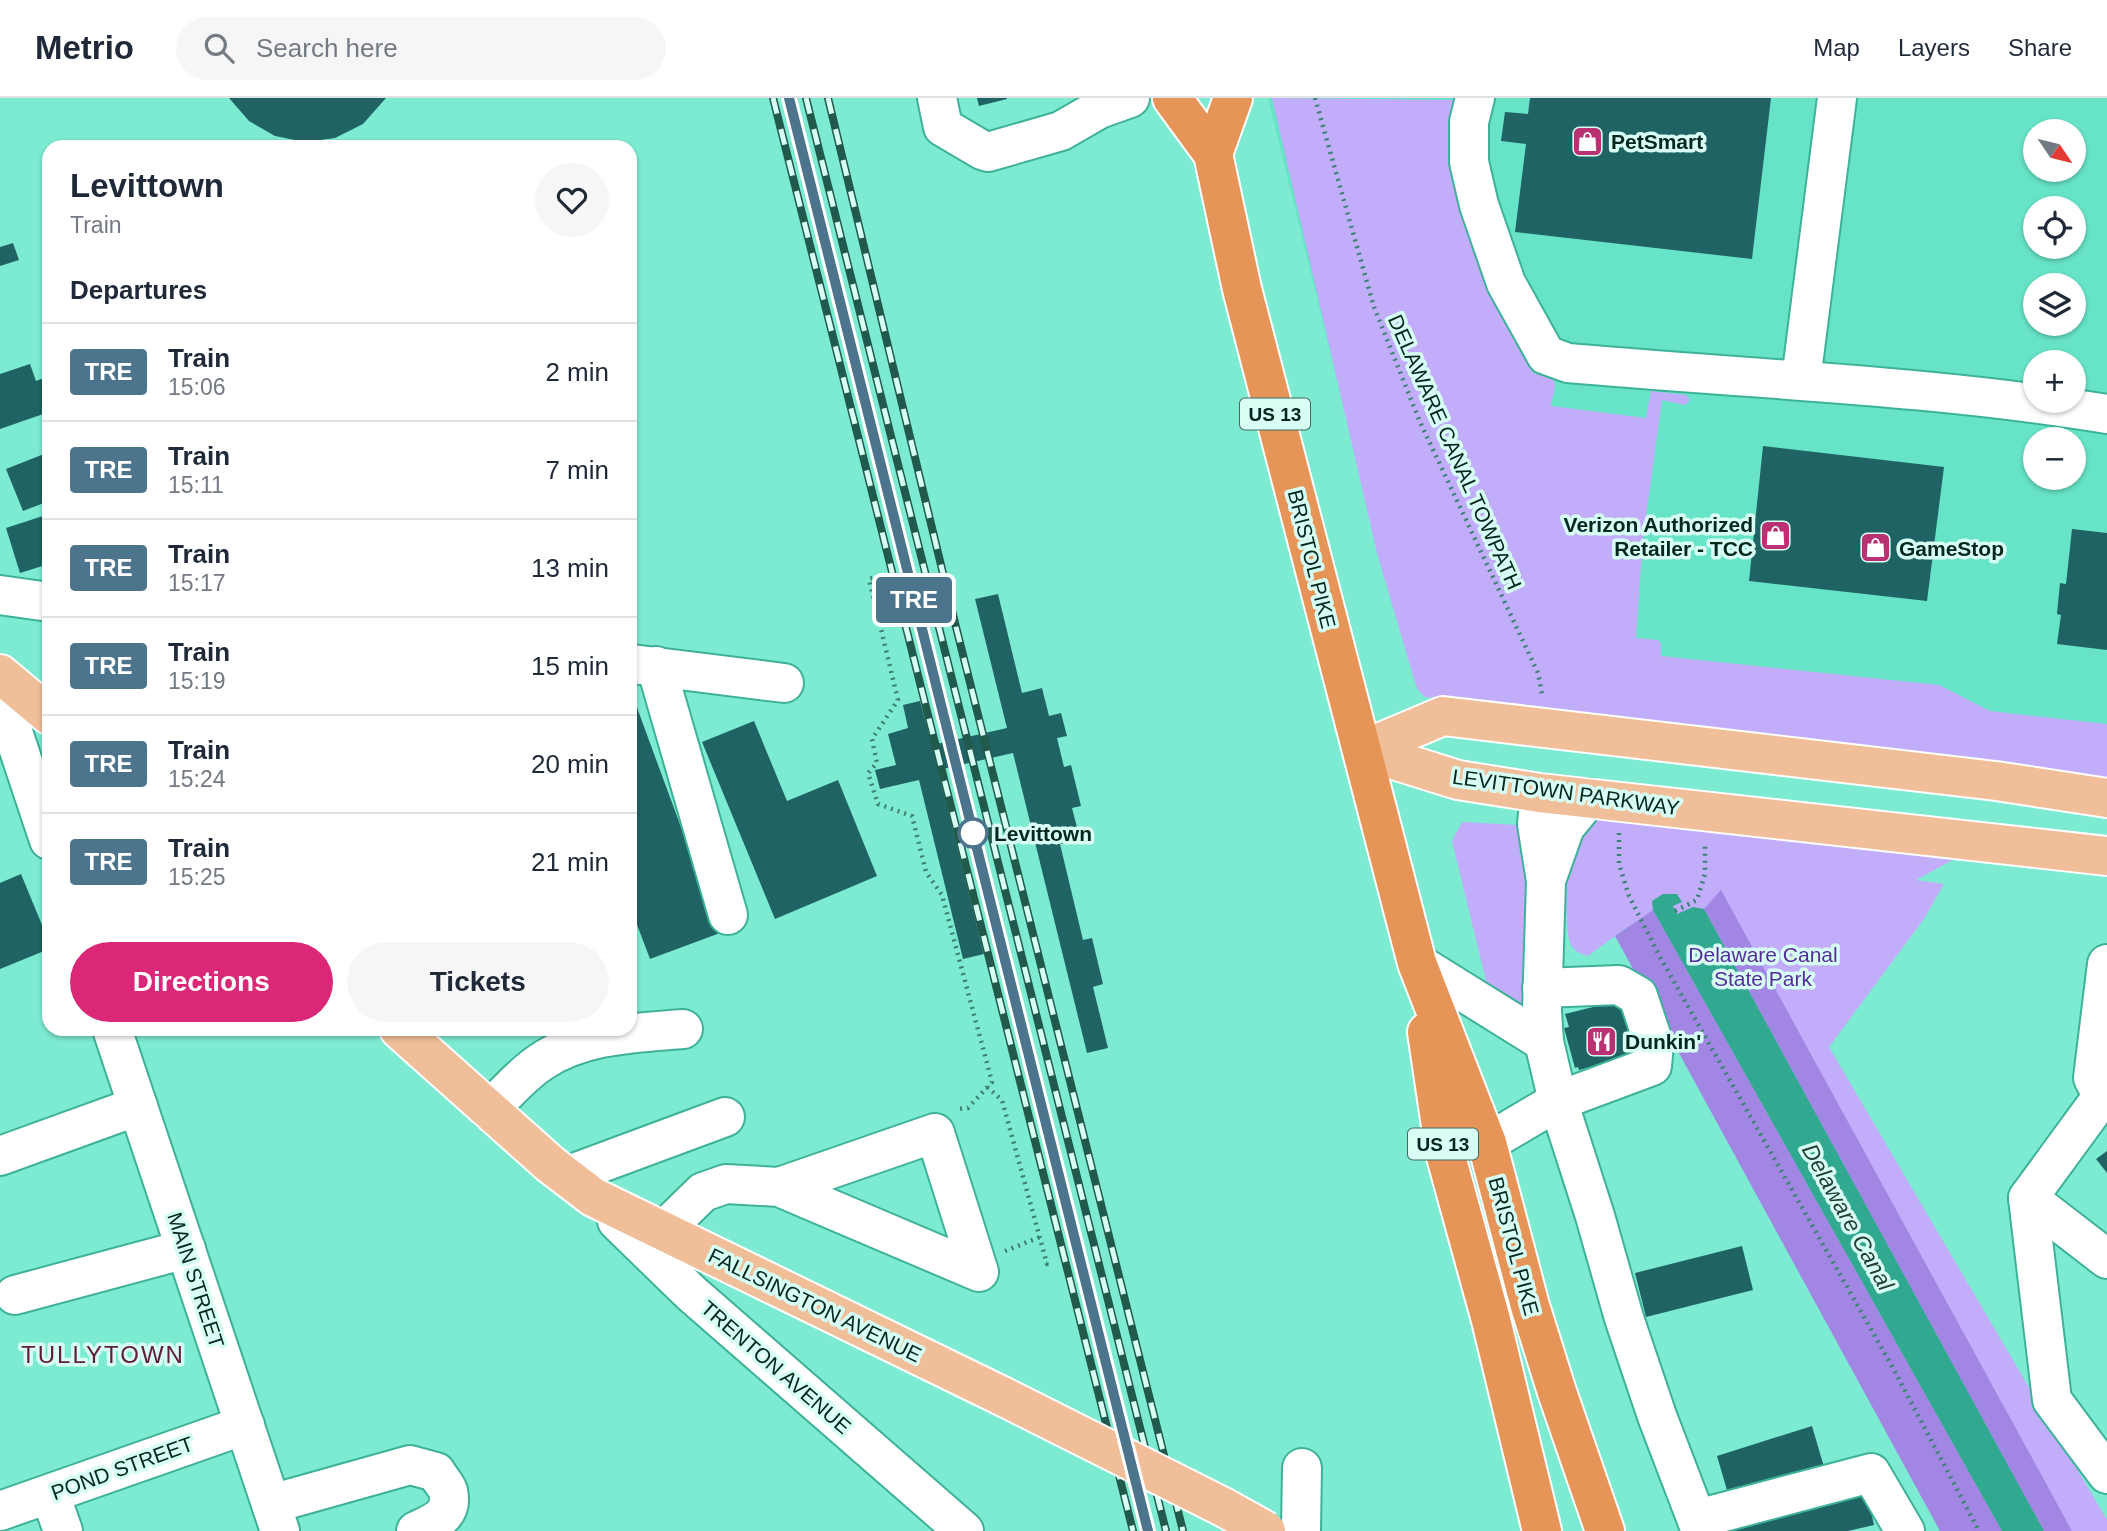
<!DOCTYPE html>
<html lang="en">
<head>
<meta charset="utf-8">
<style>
	:root { --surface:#fff; --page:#f6f6f7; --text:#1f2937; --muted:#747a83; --line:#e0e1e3; --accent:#db2777 }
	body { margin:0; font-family:Arial,sans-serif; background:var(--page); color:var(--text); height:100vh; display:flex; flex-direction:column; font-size:26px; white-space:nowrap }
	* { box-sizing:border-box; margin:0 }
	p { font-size:23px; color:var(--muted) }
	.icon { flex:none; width:38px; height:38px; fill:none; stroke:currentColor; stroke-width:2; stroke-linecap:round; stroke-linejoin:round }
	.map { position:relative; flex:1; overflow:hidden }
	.drawer { position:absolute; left:42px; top:42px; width:595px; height:896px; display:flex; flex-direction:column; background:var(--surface); border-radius:21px; box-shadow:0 2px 5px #0004 }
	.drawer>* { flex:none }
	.badge { padding:0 14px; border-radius:5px; font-size:24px; line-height:46px }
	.needle { width:46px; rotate:125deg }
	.controls { position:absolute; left:2023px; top:21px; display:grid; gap:14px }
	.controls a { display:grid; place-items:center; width:63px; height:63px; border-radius:50%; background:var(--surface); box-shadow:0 2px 5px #0004; font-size:35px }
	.map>.badge { position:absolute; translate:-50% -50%; box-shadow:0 0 0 4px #fff }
	h2 { padding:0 28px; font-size:26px; line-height:63px }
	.round { display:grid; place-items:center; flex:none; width:74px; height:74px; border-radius:37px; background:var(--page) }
	.head { display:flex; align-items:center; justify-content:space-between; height:119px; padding:0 28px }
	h1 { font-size:33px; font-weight:700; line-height:52px }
	.primary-button { display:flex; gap:14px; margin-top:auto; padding:14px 28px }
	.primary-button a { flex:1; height:80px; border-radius:42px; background:var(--accent); color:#fff; font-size:28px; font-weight:700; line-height:80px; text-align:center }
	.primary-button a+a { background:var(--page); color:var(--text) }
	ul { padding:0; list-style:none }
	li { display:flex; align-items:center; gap:21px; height:98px; padding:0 28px; border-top:2px solid var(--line) }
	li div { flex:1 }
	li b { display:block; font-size:26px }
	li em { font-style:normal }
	li .badge { min-width:77px; font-weight:700; text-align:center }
	header { display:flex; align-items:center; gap:42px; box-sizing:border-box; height:98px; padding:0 35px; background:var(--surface); border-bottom:2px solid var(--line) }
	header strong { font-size:33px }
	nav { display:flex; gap:38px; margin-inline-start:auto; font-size:24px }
	.search { width:490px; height:63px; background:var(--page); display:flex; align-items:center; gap:18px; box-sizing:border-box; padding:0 24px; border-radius:38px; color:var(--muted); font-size:26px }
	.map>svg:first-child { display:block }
	.built { fill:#67e4c7; fill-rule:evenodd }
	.green { fill:#c1adf9 }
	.forest { fill:#a186e4 }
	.water { fill:#31a890 }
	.building { fill:#206364 }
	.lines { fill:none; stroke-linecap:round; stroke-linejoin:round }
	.minor-casing { stroke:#3eb299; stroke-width:42 }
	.major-casing { stroke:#fff; stroke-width:42 }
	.highway-casing { stroke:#fff; stroke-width:42 }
	.path { stroke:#3b8272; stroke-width:4.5; stroke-dasharray:2 5; stroke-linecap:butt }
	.minor { stroke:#fff; stroke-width:38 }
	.major { stroke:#f0bf9a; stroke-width:38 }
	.highway { stroke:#e69457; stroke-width:38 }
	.rail-casing { stroke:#22594d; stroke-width:8 }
	.rail { stroke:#d7fff3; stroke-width:5; stroke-dasharray:16; stroke-linecap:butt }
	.major-bridge-casing { stroke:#fff; stroke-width:42; stroke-linecap:butt }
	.major-bridge { stroke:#f0bf9a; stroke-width:38 }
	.line-casing { stroke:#fff; stroke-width:16 }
	.line { stroke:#4c748c; stroke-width:10 }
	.stop-dot { fill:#fff; stroke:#4c748c; stroke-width:3.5 }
	.labels { text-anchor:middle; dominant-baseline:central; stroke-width:7; stroke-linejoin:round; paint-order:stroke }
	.shield { fill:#d7fff3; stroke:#42685f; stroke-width:2 }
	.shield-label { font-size:19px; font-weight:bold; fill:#02271f }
	.poi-label { font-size:21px; font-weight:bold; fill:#02271f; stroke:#d7fff3; text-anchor:start }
	.street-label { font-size:21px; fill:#02271f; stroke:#d7fff3 }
	.stop-label { font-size:21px; font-weight:bold; fill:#02271f; stroke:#d7fff3; text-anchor:start }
	.park-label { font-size:21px; fill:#562c99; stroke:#d7fff3 }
	.water-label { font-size:23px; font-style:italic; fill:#253e37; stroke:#d7fff3 }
	.quarter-label { font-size:24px; letter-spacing:2px; fill:#5f1d3a; stroke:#d7fff3 }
</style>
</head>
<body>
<header>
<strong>Metrio</strong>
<div class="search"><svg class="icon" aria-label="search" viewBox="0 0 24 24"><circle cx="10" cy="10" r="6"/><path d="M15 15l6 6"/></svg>Search here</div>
<nav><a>Map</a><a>Layers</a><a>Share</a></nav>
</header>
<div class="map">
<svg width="2107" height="1433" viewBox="0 0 2107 1433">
	<rect width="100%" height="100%" fill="#7debd1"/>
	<path class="built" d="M 1268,0 L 2107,0 L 2107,652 L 1393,511 ZM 2035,33 L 2074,33 L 2074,72 L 2035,72 ZM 2035,110 L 2074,110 L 2074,149 L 2035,149 ZM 2035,187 L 2074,187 L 2074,226 L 2035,226 ZM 2035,264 L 2074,264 L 2074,303 L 2035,303 ZM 2035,341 L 2074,341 L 2074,380 L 2035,380 Z"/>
	<g class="green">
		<path d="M 1272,0 L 1460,2 L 1478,160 L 1533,275 L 1554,281 L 1555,289 L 1551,308 L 1646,320 L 1651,293 L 1686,297 L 1689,300 L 1689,304 L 1685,307 L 1662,302 L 1643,441 L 1636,540 L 1658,542 L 1661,546 L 1661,558 L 1939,587 L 1990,613 L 2107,626 L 2107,682 C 1881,648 1653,623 1425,599 L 1418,592 L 1413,578 L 1377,455 Z"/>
		<path d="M 1599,715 L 1960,758 L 1916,782 L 1944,786 L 1924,821 L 1829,949 L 2107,1422 L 2107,1433 L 1951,1433 L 1626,830 L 1588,858 C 1581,856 1575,854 1571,847 C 1564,835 1567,762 1566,743 Z"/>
		<path d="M 1462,724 L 1518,727 L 1527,734 L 1523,915 L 1489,895 L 1452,743 Z"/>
	</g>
	<g class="forest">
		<path d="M 1721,792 L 2072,1433 L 2044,1433 L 1704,811 Z"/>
		<path d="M 1653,812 L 2002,1433 L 1940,1433 L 1615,838 Z"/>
	</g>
	<path class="water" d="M 1663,796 L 1677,796 L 1682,804 L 1673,808 L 1677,816 L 1693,809 L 1704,811 L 2044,1433 L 2002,1433 L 1653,812 L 1652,803 Z"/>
	<g class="building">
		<path d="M 229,0 L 386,0 L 363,26 L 335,40 L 305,44 L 275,38 L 249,23 Z"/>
		<path d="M 977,0 L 1007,0 L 1007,1 L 979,8 Z"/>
		<path d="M 1530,0 L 1771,0 L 1752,161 L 1515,134 L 1526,46 L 1501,43 L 1505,14 L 1528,16 Z"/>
		<path d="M 13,145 L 19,162 L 0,168 L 0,149 Z"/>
		<path d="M 30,266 L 36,283 L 49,278 L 49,314 L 0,331 L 0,276 Z"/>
		<path d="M 1763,348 L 1944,369 L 1927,503 L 1749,483 Z"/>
		<path d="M 49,354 L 49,403 L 23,413 L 6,371 Z"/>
		<path d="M 49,416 L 49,466 L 20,475 L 6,430 Z"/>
		<path d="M 2072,431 L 2107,435 L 2107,552 L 2057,546 L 2061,517 L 2057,516 L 2060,485 L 2066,486 Z"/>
		<path d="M 998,496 L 1022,595 L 1042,590 L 1049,618 L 1061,615 L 1067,638 L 1057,640 L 1064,669 L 1071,667 L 1081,708 L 1072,710 L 1080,741 L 1060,746 L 1083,842 L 1092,840 L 1103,886 L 1093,889 L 1108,950 L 1087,955 L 1013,655 L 938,672 L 984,856 L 963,861 L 919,682 L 880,691 L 875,672 L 896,667 L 888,636 L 908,630 L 903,607 L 920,603 L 932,647 L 1007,630 L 975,501 Z"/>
		<path d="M 636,607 L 720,835 L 650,861 L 630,808 L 630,609 Z"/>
		<path d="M 754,623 L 787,703 L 838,682 L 877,778 L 775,821 L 702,644 Z"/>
		<path d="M 21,776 L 49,844 L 49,851 L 0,871 L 0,785 Z"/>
		<path d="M 1625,901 L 1639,955 L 1579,972 L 1578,969 L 1575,970 L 1564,930 L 1569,929 L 1565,916 Z"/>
		<path d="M 2107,1053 L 2107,1075 L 2096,1061 Z"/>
		<path d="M 1742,1148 L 1753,1192 L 1646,1219 L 1635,1175 Z"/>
		<path d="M 1812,1328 L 1824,1369 L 1729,1399 L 1717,1358 Z"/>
		<path d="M 1865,1387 L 1874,1427 L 1848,1433 L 1725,1433 Z"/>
	</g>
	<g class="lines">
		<defs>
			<g id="minor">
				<path d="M 937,0 L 943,29 L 982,52 L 988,54 L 1061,33 L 1099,11 L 1130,0"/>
				<path d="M 1475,0 L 1469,24 L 1469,64 L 1479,107 L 1506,185 L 1546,257 L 1568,265 C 1748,281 1929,287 2107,316"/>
				<path d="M 1801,282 L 1837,0"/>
				<path d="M 0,497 L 49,504"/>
				<path d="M 632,566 L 784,585"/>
				<path d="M 656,568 L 728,817"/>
				<path d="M 0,595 L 49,742"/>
				<path d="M 1540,695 L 1537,726 L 1546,783 L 1542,913 L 1544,944 L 1558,1003 L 1595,1118 L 1624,1220 L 1657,1318 L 1701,1433"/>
				<path d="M 1548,777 L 1565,729 L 1589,700"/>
				<path d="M 1417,865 L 1544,944"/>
				<path d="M 2107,866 L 2093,980 L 2102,997 L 2099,1003 L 2028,1100 L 2107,1161"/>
				<path d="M 112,931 L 280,1433"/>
				<path d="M 489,1012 C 506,996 521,977 541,964 C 582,936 635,935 683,931"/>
				<path d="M 1487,1045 L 1558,1003 L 1652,968 L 1654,946 L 1638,898 L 1619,887 L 1542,890"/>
				<path d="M 0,1058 L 138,1008"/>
				<path d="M 566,1078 L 725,1019"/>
				<path d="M 2028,1100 L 2052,1302 L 2107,1376"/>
				<path d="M 617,1123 L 691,1195 L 964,1433"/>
				<path d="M 663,1133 L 703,1094 L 726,1086 L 779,1089 L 935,1035 L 979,1174 L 779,1089"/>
				<path d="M 15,1197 L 186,1151"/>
				<path d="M 50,1396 L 63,1433"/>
				<path d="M 271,1406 L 410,1367 L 436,1374 C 439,1380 446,1387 448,1393 C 454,1418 433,1425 416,1433"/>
				<path d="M 0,1413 L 245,1327"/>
				<path d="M 1697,1421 L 1871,1375 L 1905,1433"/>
				<path d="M 1301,1433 L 1302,1370"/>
			</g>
			<g id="major">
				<path d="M 0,576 L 49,617"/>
				<path d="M 1362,652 L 1443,618 L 1996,683 L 2107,700"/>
				<path d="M 1362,652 L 1458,682 L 1540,695 L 2107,758"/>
				<path d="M 399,931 L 550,1066 L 593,1099 L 1002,1298"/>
			</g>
			<g id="highway">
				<path d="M 1172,0 L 1213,56 L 1242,191 L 1417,865 L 1487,1045 L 1530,1208 L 1557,1294 L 1605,1433"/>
				<path d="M 1213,56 L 1233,0"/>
				<path d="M 1427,934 L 1445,1055 L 1491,1222 L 1542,1433"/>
			</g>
		</defs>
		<use href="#minor" class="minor-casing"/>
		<use href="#major" class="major-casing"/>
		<use href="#highway" class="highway-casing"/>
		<g class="path">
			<path d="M 1315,0 L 1374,209 L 1420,324 L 1538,575 L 1542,596"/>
			<path d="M 879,478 L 869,481 L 898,602 L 872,641 L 877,665 L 868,675 L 878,706 L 912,718 L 926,774 L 942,797 L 992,984 L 968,1010 L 958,1011"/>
			<path d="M 1619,735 L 1619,766 L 1629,798 L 1660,859 L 1893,1270 L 1979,1433"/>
			<path d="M 1675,813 L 1697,802 L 1705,776 L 1705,745"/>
			<path d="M 987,989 L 1002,1002 L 1047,1166 L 1051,1164"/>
			<path d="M 1005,1153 L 1040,1139"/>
		</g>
		<use href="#minor" class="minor"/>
		<use href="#major" class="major"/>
		<use href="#highway" class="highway"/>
		<defs>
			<g id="rail">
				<path d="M 773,0 L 1133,1433"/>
				<path d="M 789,0 L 1148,1433"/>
				<path d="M 806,0 L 1166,1433"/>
				<path d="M 828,0 L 955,525 L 1183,1433"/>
			</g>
		</defs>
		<use href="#rail" class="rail-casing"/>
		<use href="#rail" class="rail"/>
		<defs>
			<path id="major-bridge" d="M 1002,1298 L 1225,1410 L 1266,1433"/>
		</defs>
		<use href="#major-bridge" class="major-bridge-casing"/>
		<use href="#major-bridge" class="major-bridge"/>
	</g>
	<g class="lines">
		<defs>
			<path id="line" d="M 789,0 L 1148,1433"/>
		</defs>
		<use href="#line" class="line-casing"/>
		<use href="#line" class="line"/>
	</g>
	<defs>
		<symbol id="shop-square" viewBox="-11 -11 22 22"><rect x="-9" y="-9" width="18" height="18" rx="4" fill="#b93172" stroke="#d7fff3"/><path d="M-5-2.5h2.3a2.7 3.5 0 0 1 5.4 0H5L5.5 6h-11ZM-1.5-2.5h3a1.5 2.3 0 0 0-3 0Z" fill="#fff"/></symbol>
		<symbol id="restaurant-square" viewBox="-11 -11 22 22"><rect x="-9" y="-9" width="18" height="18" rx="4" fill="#b93172" stroke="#d7fff3"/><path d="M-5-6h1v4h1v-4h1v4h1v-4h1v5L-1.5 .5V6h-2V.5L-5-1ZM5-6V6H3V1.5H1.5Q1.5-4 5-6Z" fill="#fff"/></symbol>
	</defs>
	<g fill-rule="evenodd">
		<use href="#shop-square" x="1570" y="26" width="35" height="35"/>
		<use href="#shop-square" x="1758" y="420" width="35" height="35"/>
		<use href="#shop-square" x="1858" y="432" width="35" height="35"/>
		<use href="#restaurant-square" x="1584" y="926" width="35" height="35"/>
	</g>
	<circle class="stop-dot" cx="973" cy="735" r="14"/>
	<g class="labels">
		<g class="shield">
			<rect x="1240" y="300.5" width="70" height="31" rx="5"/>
			<rect x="1408" y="1030.5" width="70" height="31" rx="5"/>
		</g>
		<g class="shield-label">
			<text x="1275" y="316">US 13</text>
			<text x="1443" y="1046">US 13</text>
		</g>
		<g class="poi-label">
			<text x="1611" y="43">PetSmart</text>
			<text x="1753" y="426" text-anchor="end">Verizon Authorized<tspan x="1753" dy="24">Retailer - TCC</tspan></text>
			<text x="1899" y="450">GameStop</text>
			<text x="1625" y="943">Dunkin'</text>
		</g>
		<g class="street-label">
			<text transform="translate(1455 354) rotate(66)">DELAWARE CANAL TOWPATH</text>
			<text transform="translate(1312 461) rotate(76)">BRISTOL PIKE</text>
			<text transform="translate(1566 694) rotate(8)">LEVITTOWN PARKWAY</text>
			<text transform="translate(1514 1148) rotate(75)">BRISTOL PIKE</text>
			<text transform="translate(196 1182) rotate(72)">MAIN STREET</text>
			<text transform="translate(815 1207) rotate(26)">FALLSINGTON AVENUE</text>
			<text transform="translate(776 1269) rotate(41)">TRENTON AVENUE</text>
			<text transform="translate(122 1370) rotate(-20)">POND STREET</text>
		</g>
		<g class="stop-label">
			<text x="994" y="735">Levittown</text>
		</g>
		<g class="park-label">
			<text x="1763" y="856">Delaware Canal<tspan x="1763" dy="24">State Park</tspan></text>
		</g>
		<g class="water-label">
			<text transform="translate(1848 1119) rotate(61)">Delaware Canal</text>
		</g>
		<g class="quarter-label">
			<text x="103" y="1256">TULLYTOWN</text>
		</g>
	</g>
</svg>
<div class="controls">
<a><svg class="needle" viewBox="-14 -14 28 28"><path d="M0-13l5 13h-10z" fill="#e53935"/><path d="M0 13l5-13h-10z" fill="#747a83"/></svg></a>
<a><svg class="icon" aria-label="locate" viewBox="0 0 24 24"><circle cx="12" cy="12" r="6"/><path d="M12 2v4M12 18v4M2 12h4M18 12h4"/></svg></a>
<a><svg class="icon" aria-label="layers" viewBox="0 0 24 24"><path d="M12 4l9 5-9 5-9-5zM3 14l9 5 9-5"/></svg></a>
<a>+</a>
<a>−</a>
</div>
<b class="badge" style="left:914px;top:502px;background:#4c748c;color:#fff">TRE</b>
<section class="drawer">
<div class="head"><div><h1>Levittown</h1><p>Train</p></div><a class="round"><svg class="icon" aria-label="heart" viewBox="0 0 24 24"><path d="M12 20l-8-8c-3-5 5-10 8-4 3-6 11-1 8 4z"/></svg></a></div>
<h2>Departures</h2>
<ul>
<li><span class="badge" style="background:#4c748c;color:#fff">TRE</span><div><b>Train</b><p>15:06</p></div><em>2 min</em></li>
<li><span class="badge" style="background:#4c748c;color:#fff">TRE</span><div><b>Train</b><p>15:11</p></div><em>7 min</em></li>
<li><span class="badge" style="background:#4c748c;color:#fff">TRE</span><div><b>Train</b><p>15:17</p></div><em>13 min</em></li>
<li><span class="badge" style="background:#4c748c;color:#fff">TRE</span><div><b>Train</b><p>15:19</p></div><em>15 min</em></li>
<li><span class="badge" style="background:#4c748c;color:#fff">TRE</span><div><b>Train</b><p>15:24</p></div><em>20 min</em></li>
<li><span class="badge" style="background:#4c748c;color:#fff">TRE</span><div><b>Train</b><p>15:25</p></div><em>21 min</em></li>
</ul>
<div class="primary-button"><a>Directions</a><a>Tickets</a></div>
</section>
</div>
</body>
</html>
